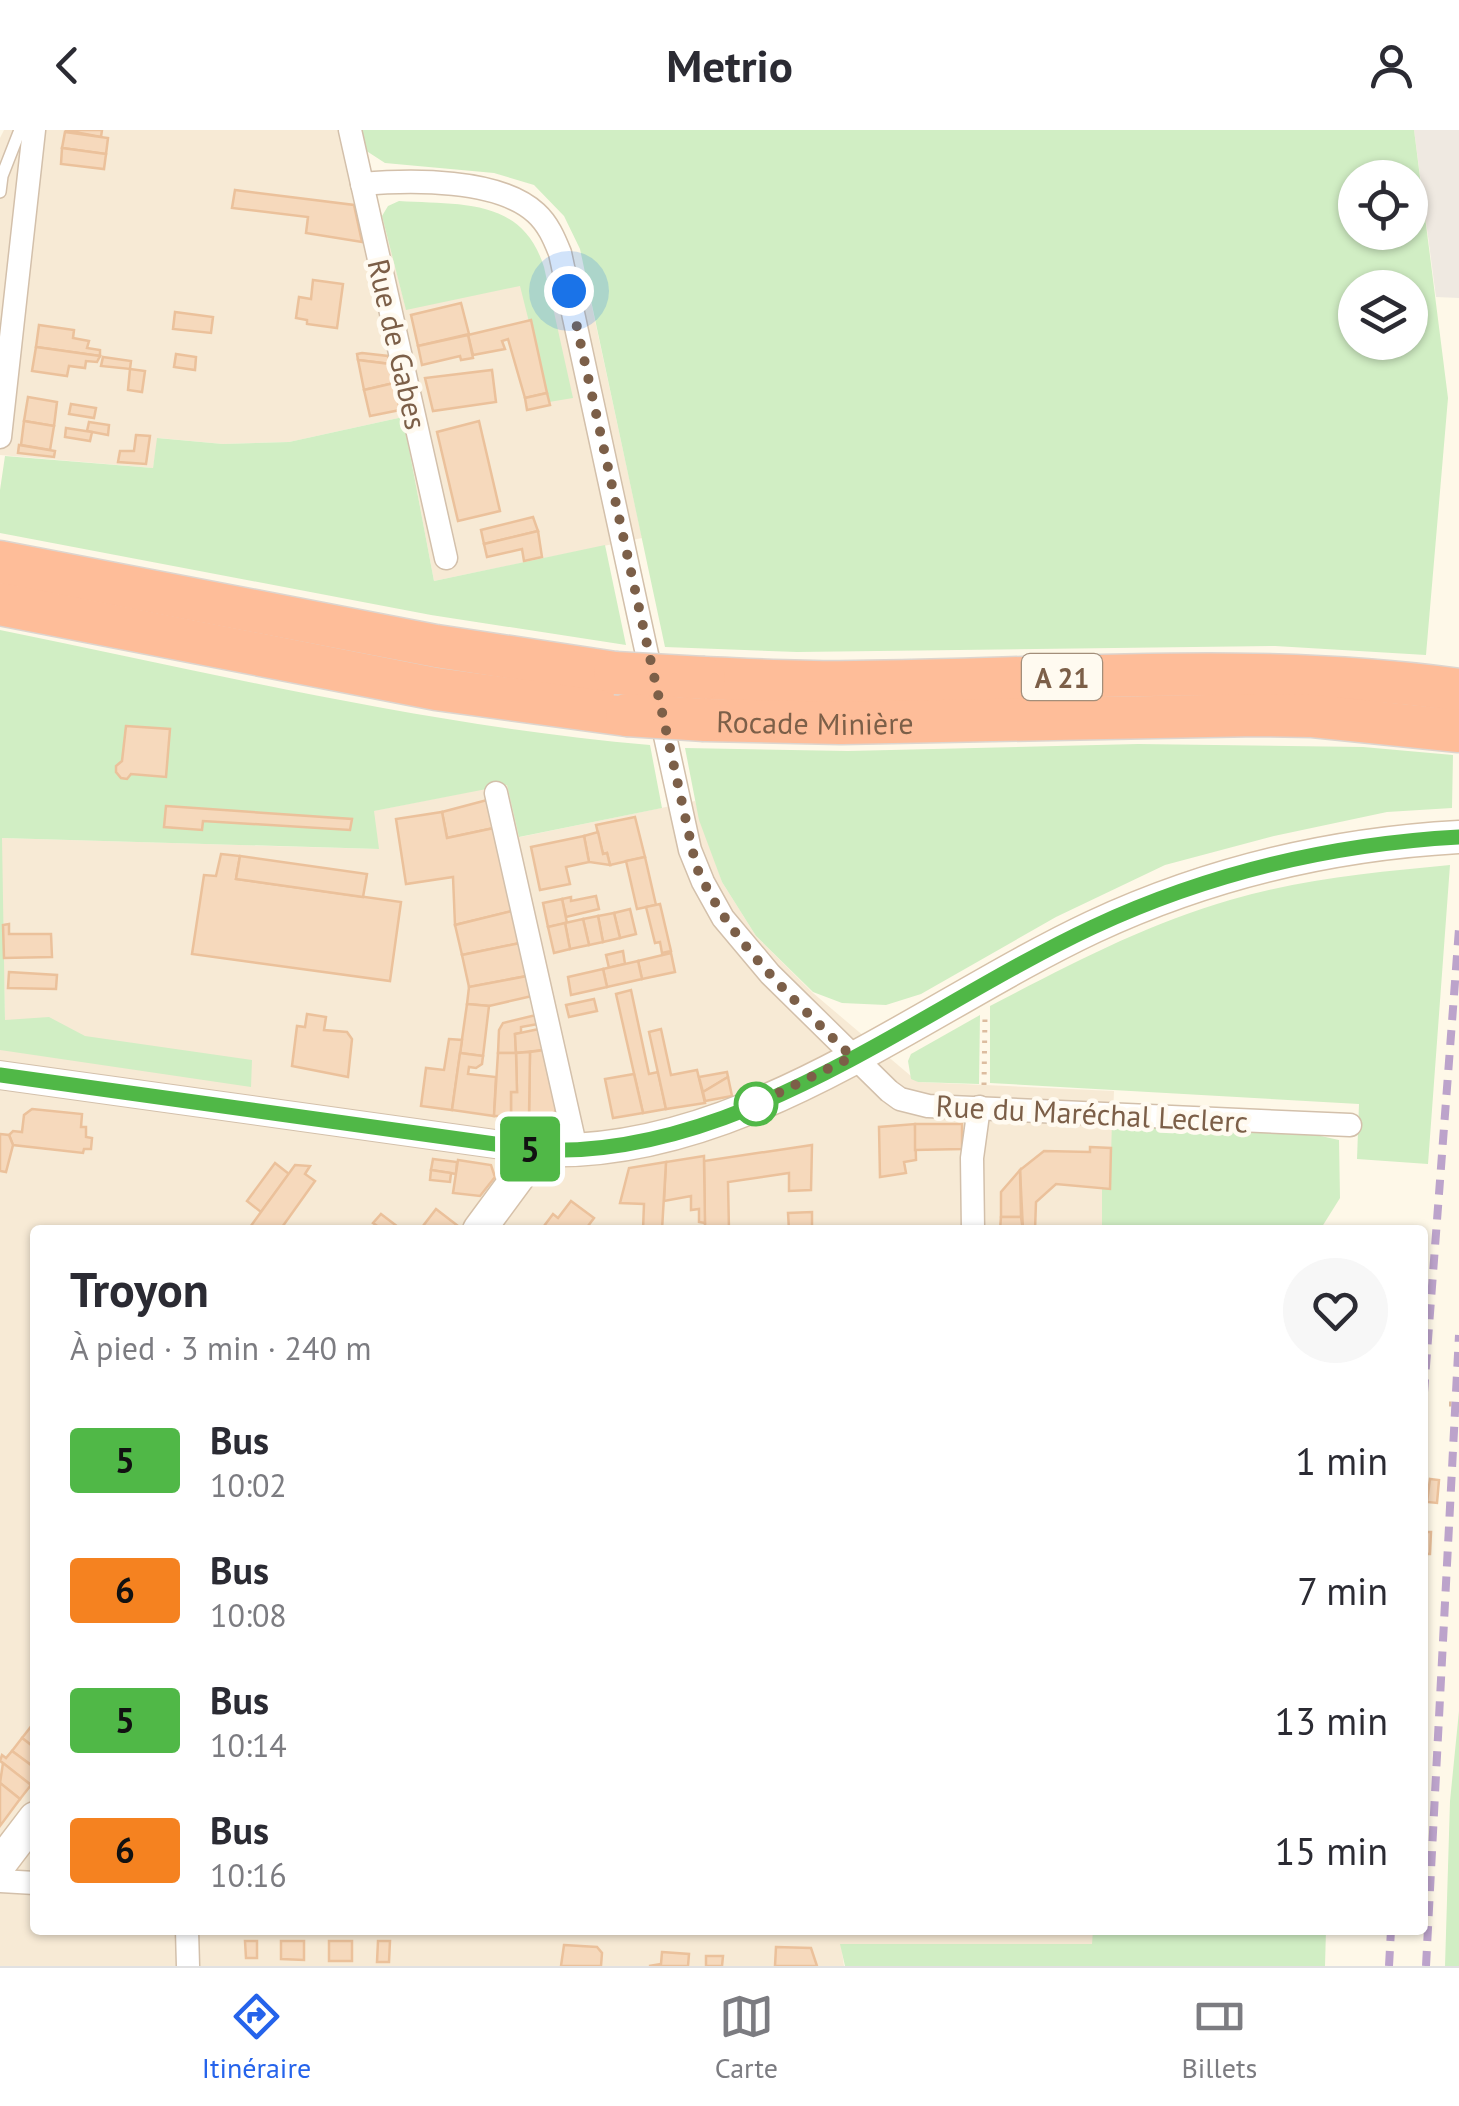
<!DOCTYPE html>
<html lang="fr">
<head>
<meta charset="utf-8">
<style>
	:root { --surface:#fff; --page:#f7f7f7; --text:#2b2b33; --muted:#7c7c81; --line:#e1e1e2; --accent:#2563eb }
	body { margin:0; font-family:"PT Sans",sans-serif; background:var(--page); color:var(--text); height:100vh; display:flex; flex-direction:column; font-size:38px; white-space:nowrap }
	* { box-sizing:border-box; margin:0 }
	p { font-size:32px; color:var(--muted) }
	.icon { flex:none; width:55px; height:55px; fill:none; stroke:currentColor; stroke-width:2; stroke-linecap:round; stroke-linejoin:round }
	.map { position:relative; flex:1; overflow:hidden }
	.sheet { position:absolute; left:30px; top:1095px; width:1398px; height:710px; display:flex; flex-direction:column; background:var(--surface); border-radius:10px; box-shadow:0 2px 8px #0004 }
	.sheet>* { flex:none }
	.badge { padding:0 20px; border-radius:8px; font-size:35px; line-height:65px }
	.tools { position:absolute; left:1338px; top:30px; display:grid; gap:20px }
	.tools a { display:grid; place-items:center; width:90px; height:90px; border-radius:50%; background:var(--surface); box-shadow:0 2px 8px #0004; font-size:50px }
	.you { position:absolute; width:50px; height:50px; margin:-25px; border:8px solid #fff; border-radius:50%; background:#1a73e8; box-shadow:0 0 0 15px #1a73e833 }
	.map>.badge { position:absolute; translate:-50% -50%; box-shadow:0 0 0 5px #fff }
	.round { display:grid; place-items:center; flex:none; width:105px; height:105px; border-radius:52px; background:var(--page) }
	.summary { display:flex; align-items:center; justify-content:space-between; height:170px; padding:0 40px }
	h1 { font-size:48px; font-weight:700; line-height:75px }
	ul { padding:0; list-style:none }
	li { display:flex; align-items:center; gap:30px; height:130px; padding:0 40px }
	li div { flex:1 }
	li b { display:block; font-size:38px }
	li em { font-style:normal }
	li .badge { min-width:110px; font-weight:700; text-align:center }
	header { display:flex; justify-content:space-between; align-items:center; height:130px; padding:0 40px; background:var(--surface); font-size:45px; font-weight:700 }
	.menu { display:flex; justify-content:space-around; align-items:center; height:140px; border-top:2px solid var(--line); background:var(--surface); font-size:28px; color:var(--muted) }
	.menu a { display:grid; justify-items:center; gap:5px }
	.menu .on { color:var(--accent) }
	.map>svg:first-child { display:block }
	.residential { fill:#f7ead5 }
	.industrial { fill:#efe9e1 }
	.green { fill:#d1eec4; fill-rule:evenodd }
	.building { fill:#f6d9bc; stroke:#ebc19b; stroke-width:2.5 }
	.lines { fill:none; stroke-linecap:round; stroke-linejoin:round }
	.service-casing { stroke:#d3c0ab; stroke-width:14 }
	.minor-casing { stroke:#d3c0ab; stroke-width:25 }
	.tertiary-casing { stroke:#d3c0ab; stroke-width:30 }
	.secondary-casing { stroke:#d6c1a9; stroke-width:35 }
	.motorway-casing { stroke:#ddd5cf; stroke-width:45 }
	.path { stroke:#dcbc9f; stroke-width:5; stroke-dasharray:2.5 8; stroke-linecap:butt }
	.service { stroke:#fff; stroke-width:11 }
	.minor { stroke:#fff; stroke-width:22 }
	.tertiary { stroke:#fff; stroke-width:28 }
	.secondary { stroke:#fff; stroke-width:32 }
	.motorway { stroke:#febd99; stroke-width:42 }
	.rail { stroke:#bca3cb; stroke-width:8; stroke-dasharray:15 10; stroke-linecap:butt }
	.motorway-bridge-casing { stroke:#ddd5cf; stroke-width:45; stroke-linecap:butt }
	.motorway-bridge { stroke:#febd99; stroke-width:42 }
	.line-casing { stroke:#fff; stroke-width:22 }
	.line { stroke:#50b847; stroke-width:15 }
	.walk { stroke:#7c5f48; stroke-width:10; stroke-dasharray:0 18 }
	.stop-dot { fill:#fff; stroke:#50b847; stroke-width:5 }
	.labels { text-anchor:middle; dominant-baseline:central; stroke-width:9; stroke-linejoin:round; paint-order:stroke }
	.shield { fill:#fffaf0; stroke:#a38e7a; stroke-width:2.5 }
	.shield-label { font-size:28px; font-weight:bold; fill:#7c5f48 }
	.street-label { font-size:30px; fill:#7c5f48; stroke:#fffaf0 }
</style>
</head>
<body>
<header><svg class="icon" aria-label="back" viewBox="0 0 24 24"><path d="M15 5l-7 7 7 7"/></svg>Metrio<svg class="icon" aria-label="person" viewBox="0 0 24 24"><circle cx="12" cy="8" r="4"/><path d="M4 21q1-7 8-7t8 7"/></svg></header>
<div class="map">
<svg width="1459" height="1836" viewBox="0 0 1459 1836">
	<rect width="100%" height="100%" fill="#fef8e8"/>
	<g class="residential">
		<path d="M 4,0 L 360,0 L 406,179 L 521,155 L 549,155 L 586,149 L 642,408 L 434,451 L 403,287 L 289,312 L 223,314 L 158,308 L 153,338 L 0,325 L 0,8 Z"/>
		<path d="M 508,654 L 520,707 L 695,671 L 722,752 L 756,806 L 813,863 L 918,952 L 1114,961 L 1110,1059 L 1102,1059 L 1102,1100 L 35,1100 L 35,1800 L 1093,1800 L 1093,1814 L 841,1814 L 844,1836 L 0,1836 L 0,911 L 5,890 L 1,708 L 378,719 L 373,681 Z"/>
	</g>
	<path class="industrial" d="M 1414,0 L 1459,0 L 1459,168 L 1436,167 Z"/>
	<g class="green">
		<path d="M 360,0 L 1414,0 L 1448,268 L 1426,525 L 1275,516 L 797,522 L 665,517 L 580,119 L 564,86 L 534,55 L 494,43 L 385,33 L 365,20 ZM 1355,48 L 1410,48 L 1410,102 L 1355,102 ZM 1355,158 L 1410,158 L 1410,212 L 1355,212 Z"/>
		<path d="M 399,71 C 460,75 522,67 544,137 L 573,268 L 549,272 L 520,156 L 406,180 L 382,86 L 388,76 Z"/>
		<path d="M 403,287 L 434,451 L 605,415 L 626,515 L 431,485 L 0,403 L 0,360 L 5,326 L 153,338 L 157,308 L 223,314 L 289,312 Z"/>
		<path d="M 0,500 C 216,544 430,596 650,615 L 662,678 L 519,707 L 507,655 L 374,681 L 379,719 L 2,708 L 5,890 L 49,887 L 85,906 L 252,930 L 251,957 L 0,920 Z"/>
		<path d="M 1138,614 L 1363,617 L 1453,625 L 1452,678 L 1387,682 L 1274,706 L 1165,735 L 1056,787 L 921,864 L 886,875 L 842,873 L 813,862 L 756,806 L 722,752 L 699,690 L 685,618 L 848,621 Z"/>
		<path d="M 1450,735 L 1428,1034 L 1357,1029 L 1359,974 L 990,953 L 990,876 C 1067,836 1146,794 1230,770 C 1302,749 1376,742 1450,735 Z"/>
		<path d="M 980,885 L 979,954 L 918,952 L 911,949 L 908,931 L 911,924 Z"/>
		<path d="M 1112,992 L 1298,1001 L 1339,1010 L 1340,1068 L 1320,1100 L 1102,1100 L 1102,1058 L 1110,1058 Z"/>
		<path d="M 1459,1581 L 1459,1836 L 1445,1836 L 1450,1671 Z"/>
		<path d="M 1093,1800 L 1326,1800 L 1325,1836 L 845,1836 L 840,1814 L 1092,1814 Z"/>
	</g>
	<g class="building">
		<path d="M 65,0 L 102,0 L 101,7 Z"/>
		<path d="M 65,2 L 108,8 L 106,24 L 62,18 Z"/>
		<path d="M 62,18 L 106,24 L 104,39 L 61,34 Z"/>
		<path d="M 235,60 L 354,75 L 362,112 L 306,103 L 308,87 L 232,78 Z"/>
		<path d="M 313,150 L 343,154 L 337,198 L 307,194 L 307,190 L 296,188 L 299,167 L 311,169 Z"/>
		<path d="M 461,173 L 469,204 L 418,216 L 411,185 Z"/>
		<path d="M 175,182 L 213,187 L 211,203 L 173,199 Z"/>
		<path d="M 531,190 L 547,263 L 525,268 L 508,209 L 502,211 L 505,219 L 473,225 L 468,205 Z"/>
		<path d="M 39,195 L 74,200 L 73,208 L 89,211 L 87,218 L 100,220 L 100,226 L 36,217 Z"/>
		<path d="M 468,205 L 473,228 L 461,230 L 460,226 L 422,235 L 418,216 Z"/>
		<path d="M 36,217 L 100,226 L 97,232 L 86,231 L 85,238 L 69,236 L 67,246 L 32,241 Z"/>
		<path d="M 362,223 L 388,226 L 390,234 L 358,230 L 357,224 Z"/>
		<path d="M 176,224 L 196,227 L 195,240 L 174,237 Z"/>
		<path d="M 103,227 L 131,231 L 130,239 L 101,236 Z"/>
		<path d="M 358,230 L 390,234 L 394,253 L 364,260 Z"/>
		<path d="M 130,239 L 145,241 L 142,262 L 128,260 Z"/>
		<path d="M 492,240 L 496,272 L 433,281 L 425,248 Z"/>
		<path d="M 394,253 L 400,280 L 370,286 L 364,260 Z"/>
		<path d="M 547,263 L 550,275 L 527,280 L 525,268 Z"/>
		<path d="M 28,267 L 57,272 L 54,296 L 24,291 Z"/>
		<path d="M 71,274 L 96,278 L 94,288 L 69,284 Z"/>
		<path d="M 24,291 L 54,296 L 50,320 L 21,315 Z"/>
		<path d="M 479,291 L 500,381 L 458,391 L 437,302 Z"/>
		<path d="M 89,292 L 109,295 L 108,305 L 87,301 Z"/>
		<path d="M 66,298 L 92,302 L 90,311 L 65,307 Z"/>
		<path d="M 136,305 L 150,306 L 146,334 L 118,332 L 120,321 L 134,321 Z"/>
		<path d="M 19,315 L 55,321 L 54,327 L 18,323 Z"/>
		<path d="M 533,387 L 538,401 L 484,414 L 481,400 Z"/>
		<path d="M 538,401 L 542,427 L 524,431 L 522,419 L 487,427 L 484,414 Z"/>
		<path d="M 126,596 L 170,599 L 166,647 L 131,644 L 127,649 L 121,648 L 116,642 L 116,636 L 122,631 Z"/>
		<path d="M 487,670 L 494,698 L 447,708 L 442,682 Z"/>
		<path d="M 166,676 L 352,689 L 350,700 L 203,691 L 202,700 L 164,697 Z"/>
		<path d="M 442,682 L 447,708 L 494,698 L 512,781 L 455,795 L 453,747 L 406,754 L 396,689 Z"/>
		<path d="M 635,687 L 645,727 L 610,735 L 607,723 L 603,724 L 596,695 Z"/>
		<path d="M 598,702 L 603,724 L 607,723 L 610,735 L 589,732 L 584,706 Z"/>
		<path d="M 584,706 L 589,732 L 566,737 L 570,754 L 540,760 L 531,717 Z"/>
		<path d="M 221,724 L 240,726 L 236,749 L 401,772 L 390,851 L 192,824 L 204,745 L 216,746 Z"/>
		<path d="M 240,726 L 367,744 L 363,767 L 236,749 Z"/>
		<path d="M 645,727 L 656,775 L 637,779 L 626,731 Z"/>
		<path d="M 596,766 L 599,779 L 566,787 L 562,769 L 571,767 L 571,771 Z"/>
		<path d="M 562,769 L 567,793 L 548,797 L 543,773 Z"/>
		<path d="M 660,774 L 671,821 L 662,823 L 660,812 L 655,813 L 646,777 Z"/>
		<path d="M 630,779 L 636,804 L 620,808 L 614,783 Z"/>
		<path d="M 512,781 L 520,813 L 462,825 L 455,795 Z"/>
		<path d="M 614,783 L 620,808 L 603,812 L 598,786 Z"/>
		<path d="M 598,786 L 603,812 L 589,815 L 583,789 Z"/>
		<path d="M 583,789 L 589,815 L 570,819 L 565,793 Z"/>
		<path d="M 565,793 L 570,819 L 554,823 L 548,797 Z"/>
		<path d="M 9,794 L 9,804 L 51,804 L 52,827 L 4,828 L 3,795 Z"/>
		<path d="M 520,813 L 527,846 L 469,857 L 462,825 Z"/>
		<path d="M 623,821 L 625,834 L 609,838 L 606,825 Z"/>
		<path d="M 671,823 L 675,842 L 642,849 L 638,831 Z"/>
		<path d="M 638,831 L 642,849 L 607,857 L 603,839 Z"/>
		<path d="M 603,839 L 607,857 L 571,865 L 568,847 Z"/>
		<path d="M 9,842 L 57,845 L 56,859 L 8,858 Z"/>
		<path d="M 527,846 L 532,866 L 489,876 L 467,874 L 469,857 Z"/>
		<path d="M 631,860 L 649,944 L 658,942 L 666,979 L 643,983 L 616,864 Z"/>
		<path d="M 594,869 L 597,881 L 569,887 L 566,875 Z"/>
		<path d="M 467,874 L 489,876 L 483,926 L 460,923 Z"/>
		<path d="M 307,884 L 326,887 L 324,900 L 347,902 L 352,909 L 348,947 L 292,936 L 297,896 L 305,897 Z"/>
		<path d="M 536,885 L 538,894 L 521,897 L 521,903 L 515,904 L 516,923 L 498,923 L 499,900 L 503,893 Z"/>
		<path d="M 539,899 L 544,920 L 516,923 L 515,904 Z"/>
		<path d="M 661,899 L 671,945 L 697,940 L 705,973 L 666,979 L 649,902 Z"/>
		<path d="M 449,909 L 462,910 L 452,980 L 421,976 L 426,938 L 444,940 Z"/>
		<path d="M 544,920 L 557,979 L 551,987 L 529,987 L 530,922 Z"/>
		<path d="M 530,922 L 529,987 L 511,986 L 511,962 L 517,962 L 516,923 Z"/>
		<path d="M 460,923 L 483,926 L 482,934 L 476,938 L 469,937 L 468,944 L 496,947 L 494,986 L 452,980 Z"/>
		<path d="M 498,923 L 516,923 L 517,962 L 511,962 L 511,986 L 494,986 Z"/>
		<path d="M 727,942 L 728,947 L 703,962 L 699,947 Z"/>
		<path d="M 634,944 L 643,983 L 613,988 L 605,949 Z"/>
		<path d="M 728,947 L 732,966 L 705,971 L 703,962 Z"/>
		<path d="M 32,979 L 82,984 L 81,997 L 86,997 L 86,1007 L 92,1008 L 91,1019 L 84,1019 L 83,1023 L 13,1015 L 9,1005 L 13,1001 L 22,1002 L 24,985 Z"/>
		<path d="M 915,994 L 916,1030 L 904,1032 L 906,1043 L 880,1047 L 879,997 Z"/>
		<path d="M 915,994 L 962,994 L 962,1019 L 915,1020 Z"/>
		<path d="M 0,1004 L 9,1005 L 13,1015 L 6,1042 L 0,1041 Z"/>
		<path d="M 812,1015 L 811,1060 L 789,1061 L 789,1043 L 728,1052 L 729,1100 L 705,1100 L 704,1031 Z"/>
		<path d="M 1090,1017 L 1111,1018 L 1110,1059 L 1056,1054 L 1036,1072 L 1035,1100 L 1023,1100 L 1020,1040 L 1044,1021 L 1090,1022 Z"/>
		<path d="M 704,1026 L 704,1031 L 705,1093 L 699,1092 L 699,1079 L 691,1080 L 691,1066 L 664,1071 L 666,1032 Z"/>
		<path d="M 433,1029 L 457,1032 L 456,1044 L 431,1040 Z"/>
		<path d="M 458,1030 L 491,1035 L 495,1047 L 480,1066 L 453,1063 Z"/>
		<path d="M 666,1032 L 662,1100 L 643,1100 L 644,1074 L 620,1073 L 629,1038 Z"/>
		<path d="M 275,1033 L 289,1044 L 261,1082 L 247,1071 Z"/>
		<path d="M 295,1035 L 310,1036 L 305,1044 L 315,1051 L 280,1100 L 248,1100 Z"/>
		<path d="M 431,1040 L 451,1043 L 450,1052 L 430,1050 Z"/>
		<path d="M 1020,1040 L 1021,1087 L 1001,1087 L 1001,1062 Z"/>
		<path d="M 571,1071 L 594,1088 L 585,1100 L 549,1100 L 544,1096 L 553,1084 L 558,1088 Z"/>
		<path d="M 436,1079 L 458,1096 L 455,1100 L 429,1100 L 423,1096 Z"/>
		<path d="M 812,1082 L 812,1100 L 789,1100 L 788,1083 Z"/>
		<path d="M 381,1084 L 402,1100 L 383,1100 L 373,1093 Z"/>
		<path d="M 1001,1087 L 1021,1087 L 1023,1100 L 1000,1100 Z"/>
		<path d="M 1430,1349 L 1439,1350 L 1437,1373 L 1427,1372 Z"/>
		<path d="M 1424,1402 L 1431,1402 L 1430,1424 L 1422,1424 Z"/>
		<path d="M 33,1594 L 35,1596 L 35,1618 L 22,1608 Z"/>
		<path d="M 22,1608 L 35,1618 L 35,1638 L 12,1621 Z"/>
		<path d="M 12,1621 L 35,1638 L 35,1650 L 31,1655 L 0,1631 L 2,1625 L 6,1628 Z"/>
		<path d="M 3,1633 L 31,1655 L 20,1669 L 0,1653 Z"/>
		<path d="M 0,1653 L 20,1669 L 0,1696 Z"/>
		<path d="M 245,1811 L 257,1811 L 257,1828 L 246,1828 Z"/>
		<path d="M 281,1811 L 304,1811 L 304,1830 L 281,1829 Z"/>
		<rect x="329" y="1811" width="23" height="20"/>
		<path d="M 378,1811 L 390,1811 L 389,1832 L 377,1832 Z"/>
		<path d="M 564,1815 L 597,1817 L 602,1823 L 601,1836 L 561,1836 Z"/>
		<path d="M 776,1817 L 811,1818 L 817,1836 L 775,1836 Z"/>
		<path d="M 662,1822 L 689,1824 L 688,1836 L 649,1836 L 661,1834 Z"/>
		<path d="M 706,1826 L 723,1826 L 722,1836 L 706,1836 Z"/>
	</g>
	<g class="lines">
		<defs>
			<path id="service" d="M 0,62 L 2,46 L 20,0"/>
			<g id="minor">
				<path d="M 350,0 L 446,428"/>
				<path d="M 362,54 C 410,50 498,48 536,83 C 548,94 554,108 560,123 L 653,552"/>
				<path d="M 0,307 L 34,0"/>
				<path d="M 660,583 L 690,720 L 703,752 L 723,788 L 770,844 L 889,961 L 900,969 L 928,976 L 1350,995"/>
				<path d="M 496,663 L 576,1019"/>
				<path d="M 973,1100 L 972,1028 L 979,977"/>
				<path d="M 0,1751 L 35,1753"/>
				<path d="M 187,1800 L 188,1836"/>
			</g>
			<path id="tertiary" d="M 0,945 L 538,1020"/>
			<g id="secondary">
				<path d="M 479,1100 L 538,1020 C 740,1029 919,879 1093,797 C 1209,743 1332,714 1459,707"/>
				<path d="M 0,1734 L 35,1688"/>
			</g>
			<g id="motorway">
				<path d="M 0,432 L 436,516 L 615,543"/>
				<path d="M 0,474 L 436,559 L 627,585"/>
				<path d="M 704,548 C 754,550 805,553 856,552 C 1057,550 1259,532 1459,560"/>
				<path id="s1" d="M 705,590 L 841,593 L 1258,585 L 1313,586 L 1459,601"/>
			</g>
		</defs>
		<use href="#service" class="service-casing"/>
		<use href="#minor" class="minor-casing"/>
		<use href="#tertiary" class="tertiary-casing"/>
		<use href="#secondary" class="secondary-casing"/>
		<use href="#motorway" class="motorway-casing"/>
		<g class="path">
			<path d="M 984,955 L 985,886"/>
			<path d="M 1449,1274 L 1459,1274"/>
		</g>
		<use href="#service" class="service"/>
		<use href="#minor" class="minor"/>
		<use href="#tertiary" class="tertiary"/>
		<use href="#secondary" class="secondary"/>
		<use href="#motorway" class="motorway"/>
		<g class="rail">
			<path d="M 1422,1289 L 1459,799"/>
			<path d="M 1389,1836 L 1391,1800"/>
			<path d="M 1426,1836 L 1459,1205"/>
		</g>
		<defs>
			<g id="motorway-bridge">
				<path d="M 615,543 L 704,548"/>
				<path d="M 627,585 L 705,590"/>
			</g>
		</defs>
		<use href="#motorway-bridge" class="motorway-bridge-casing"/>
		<use href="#motorway-bridge" class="motorway-bridge"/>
	</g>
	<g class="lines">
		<defs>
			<path id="line" d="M 0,945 L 538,1020 C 740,1029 918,879 1093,797 C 1209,743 1332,714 1459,707"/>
		</defs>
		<use href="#line" class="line-casing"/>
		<use href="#line" class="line"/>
		<path class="walk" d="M 569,161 L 696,736 C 730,813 793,868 852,927 L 756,974"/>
	</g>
	<circle class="stop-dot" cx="756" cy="974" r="20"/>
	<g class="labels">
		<rect class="shield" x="1022" y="524" width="80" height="46" rx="8"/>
		<g class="shield-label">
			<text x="1062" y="547">A 21</text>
		</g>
		<g class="street-label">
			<text transform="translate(398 214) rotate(77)">Rue de Gabes</text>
			<text stroke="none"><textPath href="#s1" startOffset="110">Rocade Minière</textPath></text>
			<text transform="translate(1092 983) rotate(3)">Rue du Maréchal Leclerc</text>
		</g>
	</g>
</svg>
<div class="tools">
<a><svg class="icon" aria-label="locate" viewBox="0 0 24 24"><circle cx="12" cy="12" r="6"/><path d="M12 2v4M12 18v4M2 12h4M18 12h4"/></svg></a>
<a><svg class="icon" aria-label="layers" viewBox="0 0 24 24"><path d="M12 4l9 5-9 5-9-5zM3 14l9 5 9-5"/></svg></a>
</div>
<div class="you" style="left:569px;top:161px"></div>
<b class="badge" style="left:530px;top:1019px;background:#50b847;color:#111">5</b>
<section class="sheet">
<div class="summary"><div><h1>Troyon</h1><p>À pied · 3 min · 240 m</p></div><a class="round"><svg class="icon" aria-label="heart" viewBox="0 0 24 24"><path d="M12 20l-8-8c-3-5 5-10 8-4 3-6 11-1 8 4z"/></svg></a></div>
<ul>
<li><span class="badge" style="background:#50b847;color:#111">5</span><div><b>Bus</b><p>10:02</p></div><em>1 min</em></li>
<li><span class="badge" style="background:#f58220;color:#111">6</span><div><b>Bus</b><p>10:08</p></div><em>7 min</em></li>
<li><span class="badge" style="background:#50b847;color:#111">5</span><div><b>Bus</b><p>10:14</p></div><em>13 min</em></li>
<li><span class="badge" style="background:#f58220;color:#111">6</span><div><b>Bus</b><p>10:16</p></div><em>15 min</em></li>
</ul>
</section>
</div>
<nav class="menu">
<a class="on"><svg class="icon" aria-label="directions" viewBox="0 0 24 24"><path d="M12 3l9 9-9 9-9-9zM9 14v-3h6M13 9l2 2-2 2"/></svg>Itinéraire</a>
<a><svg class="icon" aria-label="map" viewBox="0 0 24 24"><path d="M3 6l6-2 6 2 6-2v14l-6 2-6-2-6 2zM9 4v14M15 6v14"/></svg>Carte</a>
<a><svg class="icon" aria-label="tickets" viewBox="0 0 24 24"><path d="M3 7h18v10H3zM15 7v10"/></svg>Billets</a>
</nav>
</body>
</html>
